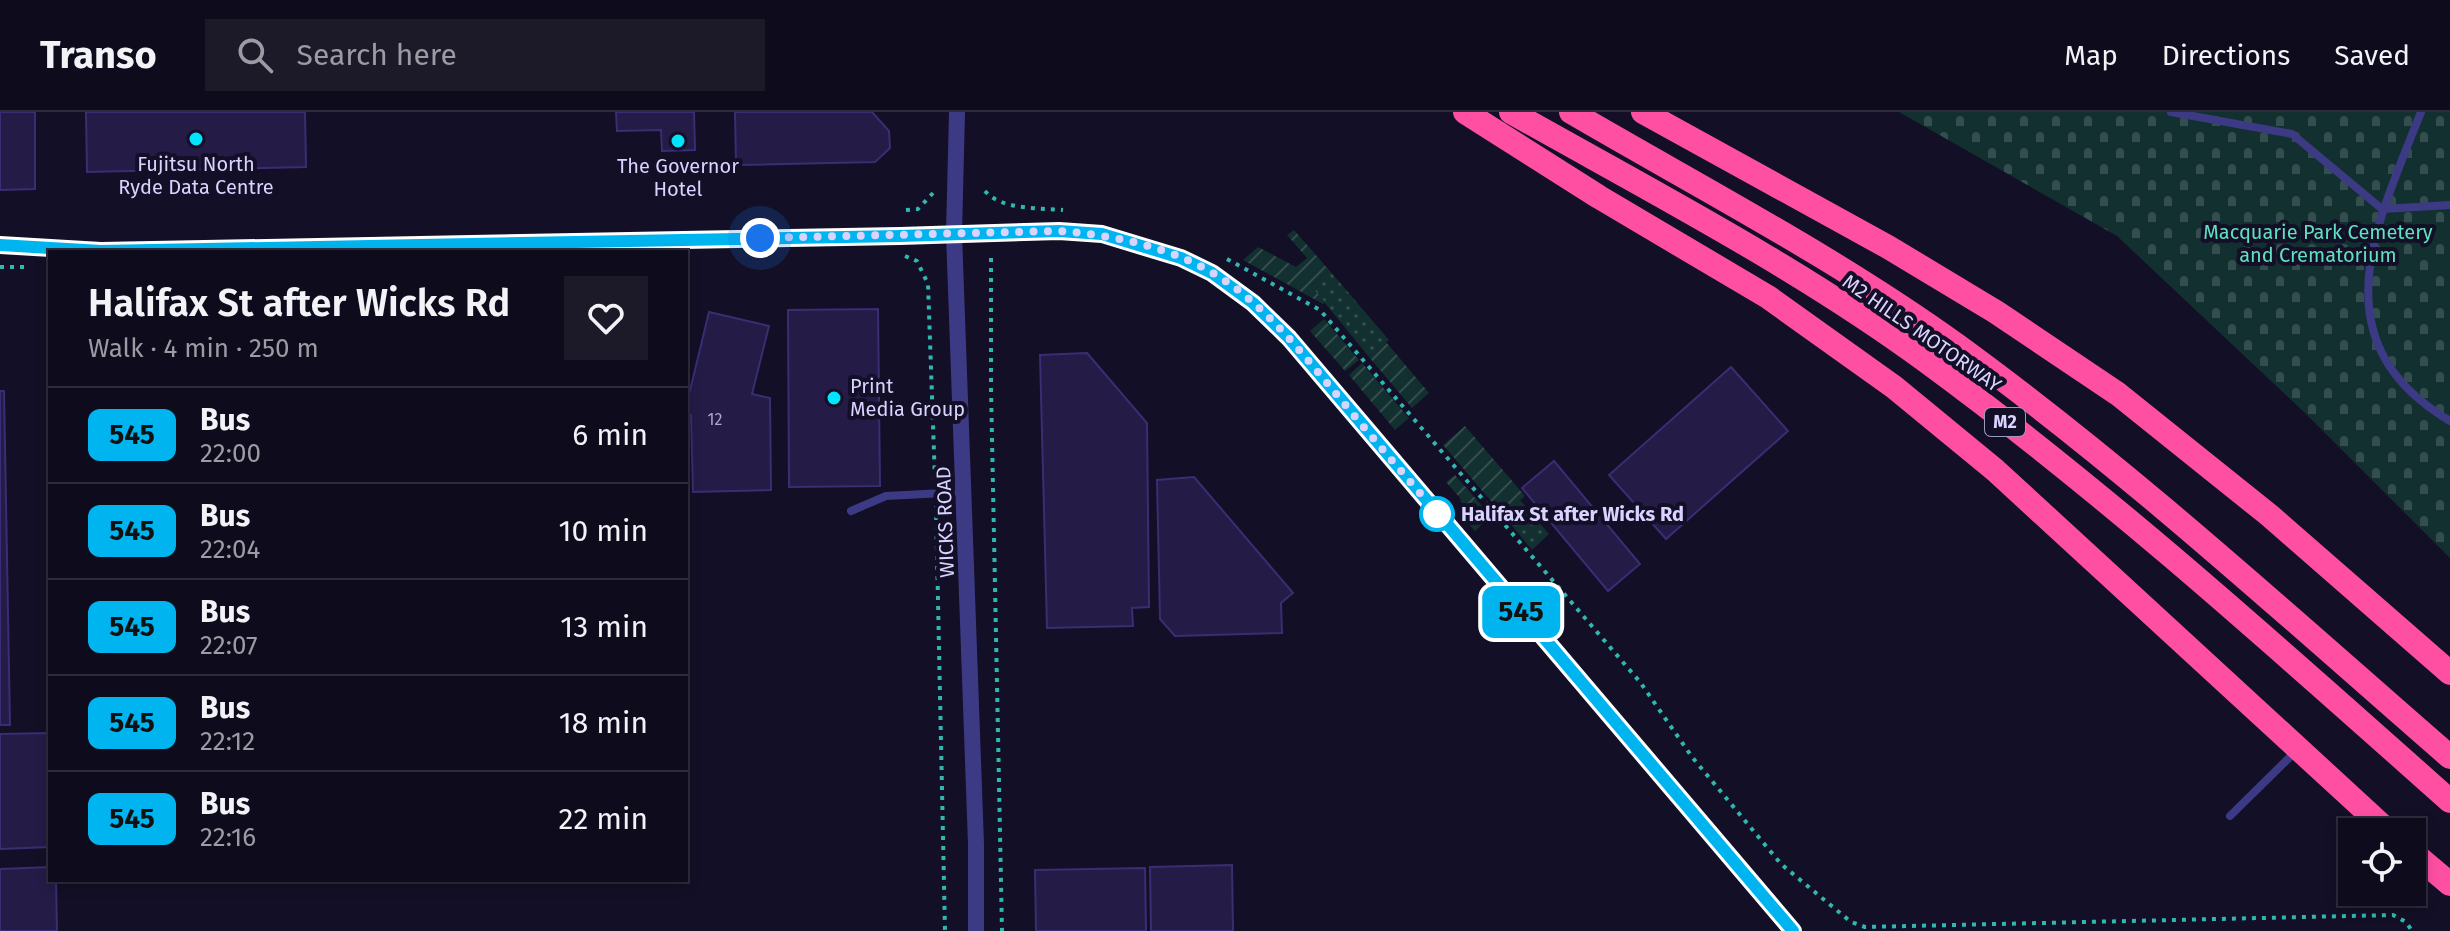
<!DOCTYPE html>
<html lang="en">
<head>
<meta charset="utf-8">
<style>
	:root { --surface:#0e0b1c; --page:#1c1929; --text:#f1f3f6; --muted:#9b9ba3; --line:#2e2b3b }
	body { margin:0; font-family:"Fira Sans",sans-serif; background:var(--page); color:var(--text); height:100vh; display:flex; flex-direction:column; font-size:30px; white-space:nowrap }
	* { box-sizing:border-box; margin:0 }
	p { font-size:26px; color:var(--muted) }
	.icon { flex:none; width:44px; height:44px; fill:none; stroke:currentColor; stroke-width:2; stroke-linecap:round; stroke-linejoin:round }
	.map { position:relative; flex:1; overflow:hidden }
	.side { position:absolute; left:48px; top:138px; width:640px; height:632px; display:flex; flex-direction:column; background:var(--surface); border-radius:0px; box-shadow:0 4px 12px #0003,0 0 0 2px var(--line) }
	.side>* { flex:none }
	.badge { padding:0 16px; border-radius:12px; font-size:28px; line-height:52px }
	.tools { position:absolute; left:2338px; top:706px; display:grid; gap:16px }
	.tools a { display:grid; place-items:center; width:88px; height:88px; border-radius:0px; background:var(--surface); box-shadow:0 4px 12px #0003,0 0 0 2px var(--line); font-size:40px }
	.you { position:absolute; width:40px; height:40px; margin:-20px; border:6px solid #fff; border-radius:50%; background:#1a73e8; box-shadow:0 0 0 12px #1a73e833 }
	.map>.badge { position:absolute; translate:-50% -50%; box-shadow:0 0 0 4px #fff }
	.round { display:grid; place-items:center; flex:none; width:84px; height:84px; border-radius:0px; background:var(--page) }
	.summary { display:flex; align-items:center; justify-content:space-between; height:136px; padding:0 40px }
	h1 { font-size:38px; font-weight:600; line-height:60px }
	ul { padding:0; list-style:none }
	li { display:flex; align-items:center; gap:24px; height:96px; padding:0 40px; border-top:2px solid var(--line) }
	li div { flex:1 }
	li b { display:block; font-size:30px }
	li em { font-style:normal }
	li .badge { min-width:88px; font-weight:700; text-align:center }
	header { display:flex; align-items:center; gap:48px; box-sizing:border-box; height:112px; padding:0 40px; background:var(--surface); border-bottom:2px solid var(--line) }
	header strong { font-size:38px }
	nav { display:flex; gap:44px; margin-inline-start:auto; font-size:28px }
	.search { width:560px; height:72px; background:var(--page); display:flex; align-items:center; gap:20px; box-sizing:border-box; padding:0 28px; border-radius:0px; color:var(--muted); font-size:30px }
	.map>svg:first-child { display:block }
	.grass { fill:url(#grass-dots) }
	.cemetery { fill:url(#cemetery-stones) }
	.garden { fill:url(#garden-furrows) }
	.building { fill:#241b47; stroke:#3b2d73; stroke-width:2 }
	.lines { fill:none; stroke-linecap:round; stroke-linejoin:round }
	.path { stroke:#2fb8b0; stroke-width:4; stroke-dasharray:4 6; stroke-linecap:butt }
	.service { stroke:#3d3a85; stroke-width:8 }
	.minor { stroke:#3d3a85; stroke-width:16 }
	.motorway { stroke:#ff4fa3; stroke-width:24 }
	.line-casing { stroke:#fff; stroke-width:18 }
	.line { stroke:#00b5ef; stroke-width:12 }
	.walk { stroke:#d9d4ff; stroke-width:8; stroke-dasharray:0 14.4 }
	.poi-dot { fill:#00e5ff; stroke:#130f26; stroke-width:3 }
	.stop-dot { fill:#fff; stroke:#00b5ef; stroke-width:4 }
	.labels { text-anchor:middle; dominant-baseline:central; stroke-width:8; stroke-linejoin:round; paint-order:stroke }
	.number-label { font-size:16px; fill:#aca6d1 }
	.shield { fill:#130f26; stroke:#9e99be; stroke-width:2 }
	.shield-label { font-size:18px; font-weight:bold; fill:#d9d4ff }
	.poi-label { font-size:20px; fill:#d9d4ff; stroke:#130f26 }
	.park-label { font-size:20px; fill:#5fe0c0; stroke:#130f26 }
	.street-label { font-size:20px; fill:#d9d4ff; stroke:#130f26 }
	.stop-label { font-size:20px; font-weight:bold; fill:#d9d4ff; stroke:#130f26; text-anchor:start }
</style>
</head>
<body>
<header>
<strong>Transo</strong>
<div class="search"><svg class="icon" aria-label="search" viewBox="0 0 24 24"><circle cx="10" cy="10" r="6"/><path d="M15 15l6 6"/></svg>Search here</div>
<nav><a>Map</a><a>Directions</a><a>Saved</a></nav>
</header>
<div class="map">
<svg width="2450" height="819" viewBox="0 0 2450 819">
	<defs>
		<pattern id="grass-dots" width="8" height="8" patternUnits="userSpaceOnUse" patternTransform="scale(2)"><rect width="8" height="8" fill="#12302f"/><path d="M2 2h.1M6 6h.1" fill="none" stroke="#344d4e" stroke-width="1.8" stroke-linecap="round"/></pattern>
		<pattern id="cemetery-stones" width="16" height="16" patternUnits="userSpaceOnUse" patternTransform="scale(2)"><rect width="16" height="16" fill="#12302f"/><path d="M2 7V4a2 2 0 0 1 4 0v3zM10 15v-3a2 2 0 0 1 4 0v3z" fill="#344d4e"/></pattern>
		<pattern id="garden-furrows" width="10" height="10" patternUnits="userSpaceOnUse" patternTransform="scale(2)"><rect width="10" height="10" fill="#12302f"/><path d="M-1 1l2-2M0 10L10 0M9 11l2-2" fill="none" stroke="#344d4e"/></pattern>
	</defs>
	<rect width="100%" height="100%" fill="#130f26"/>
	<g class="grass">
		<path d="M 1329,158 L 1389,228 L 1369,245 L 1311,174 Z"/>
		<path d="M 1520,388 L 1549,422 L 1532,438 L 1503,403 Z"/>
	</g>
	<path class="cemetery" d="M 1899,0 L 2450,0 L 2450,446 L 2304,300 L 2117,124 Z"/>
	<g class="garden">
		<path d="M 1294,118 L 1329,158 L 1311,174 L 1325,190 L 1323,192 L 1243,148 L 1258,135 L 1296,155 L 1307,146 L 1287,123 Z"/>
		<path d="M 1324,207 L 1359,248 L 1345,259 L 1310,219 Z"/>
		<path d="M 1386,230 L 1429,281 L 1412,296 L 1369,245 Z"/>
		<path d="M 1362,251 L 1409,306 L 1395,318 L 1349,263 Z"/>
		<path d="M 1465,314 L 1525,384 L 1503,403 L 1443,333 Z"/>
		<path d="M 1455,363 L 1491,404 L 1475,419 L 1468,411 L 1460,386 L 1446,370 Z"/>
	</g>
	<g class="building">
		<path d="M 0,0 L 35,0 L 35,77 L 0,78 Z"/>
		<path d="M 86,0 L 305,0 L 306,55 L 87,60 Z"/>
		<path d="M 616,0 L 694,0 L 695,38 L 662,39 L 661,18 L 617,19 Z"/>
		<path d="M 735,0 L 872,0 L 889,19 L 890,36 L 875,50 L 736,53 Z"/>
		<path d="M 878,197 L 880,374 L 789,375 L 788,198 Z"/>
		<path d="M 709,200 L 769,214 L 752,282 L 770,286 L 771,378 L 693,380 L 691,303 L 686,302 L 686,295 Z"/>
		<path d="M 1087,241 L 1147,311 L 1149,495 L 1132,496 L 1133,514 L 1047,516 L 1040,243 Z"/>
		<path d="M 1731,255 L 1788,319 L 1666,427 L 1609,363 Z"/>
		<path d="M 0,279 L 4,279 L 10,613 L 0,613 Z"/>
		<path d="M 1554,349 L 1640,452 L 1608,479 L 1522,376 Z"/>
		<path d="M 1194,365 L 1293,481 L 1281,491 L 1282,521 L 1175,524 L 1160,507 L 1157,368 Z"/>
		<path d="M 50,621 L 50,735 L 0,737 L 0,622 Z"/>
		<path d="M 1232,753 L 1233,819 L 1151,819 L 1150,755 Z"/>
		<path d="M 50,755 L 50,768 L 56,768 L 57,819 L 0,819 L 0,757 Z"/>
		<path d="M 1145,756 L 1146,819 L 1036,819 L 1035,758 Z"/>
	</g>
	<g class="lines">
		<g class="path">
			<path d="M 985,79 C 1001,98 1040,96 1063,98"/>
			<path d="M 906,98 L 918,97 L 933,81"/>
			<path d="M 905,144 L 917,149 L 928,172 L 935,369"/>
			<path d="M 991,146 L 991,277 L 1002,819"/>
			<path d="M 1227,147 L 1320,198 L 1640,570 L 1692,645 L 1781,752 L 1851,810 L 1865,815 L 2393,803 L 2406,810 L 2412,819"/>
			<path d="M 0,155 L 24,155"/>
			<path d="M 936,394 L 945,819"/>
		</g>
		<g class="service">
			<path d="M 2171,0 L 2292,22 L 2382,97"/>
			<path d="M 2421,0 C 2377,112 2316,229 2450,309"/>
			<path d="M 2382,97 L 2450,93"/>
			<path d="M 851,399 L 886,384 L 963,380"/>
			<path d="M 2230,704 L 2295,640"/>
		</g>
		<g class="minor">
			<path d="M 957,0 L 954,122 L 976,732 L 976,819"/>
			<path d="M 0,133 L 101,139 L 900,124 L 1059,119 L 1102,122 L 1181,146 L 1212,161 L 1253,191 L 1289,226 L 1793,819"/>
		</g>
		<g class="motorway">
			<path d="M 1465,0 L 1599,85 L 1768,185 L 1894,275 L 1995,358 L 2389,720"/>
			<path d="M 1511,0 C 1651,79 1796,154 1926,249 C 2110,384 2280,538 2450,689"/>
			<path d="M 1571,0 C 1701,76 1836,146 1958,234 C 2131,360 2289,505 2450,645"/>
			<path d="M 1643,0 L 1888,135 L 1996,200 L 2118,282 L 2269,403 L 2450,561"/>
			<path d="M 2412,740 L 2450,772"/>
		</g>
	</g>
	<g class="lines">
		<defs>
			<path id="line" d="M 0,133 L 101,139 L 900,124 L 1059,119 L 1102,122 L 1181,146 L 1212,161 L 1253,191 L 1289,226 L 1793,819"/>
		</defs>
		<use href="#line" class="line-casing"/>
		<use href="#line" class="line"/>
		<path class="walk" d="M 760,126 L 1059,119 C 1111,123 1164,133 1211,160 C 1262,189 1300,239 1337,283 C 1371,324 1405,364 1440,404 L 1437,402"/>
	</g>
	<g class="poi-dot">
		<circle cx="196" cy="27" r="8"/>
		<circle cx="678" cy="29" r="8"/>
		<circle cx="834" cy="286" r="8"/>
	</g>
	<circle class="stop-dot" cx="1437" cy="402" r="16"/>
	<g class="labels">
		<g class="number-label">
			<text x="715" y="307">12</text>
		</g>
		<rect class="shield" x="1985" y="296" width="40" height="28" rx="6"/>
		<g class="shield-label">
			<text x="2005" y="310">M2</text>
		</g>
		<g class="poi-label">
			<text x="196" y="52">Fujitsu North<tspan x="196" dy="23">Ryde Data Centre</tspan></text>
			<text x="678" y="54">The Governor<tspan x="678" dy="23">Hotel</tspan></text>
			<text x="850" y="274" text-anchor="start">Print<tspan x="850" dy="23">Media Group</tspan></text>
		</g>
		<g class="park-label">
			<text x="2318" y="120">Macquarie Park Cemetery<tspan x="2318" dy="23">and Crematorium</tspan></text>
		</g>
		<g class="street-label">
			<text transform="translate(1922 221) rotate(35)">M2 HILLS MOTORWAY</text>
			<text transform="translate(945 410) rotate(-92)">WICKS ROAD</text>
		</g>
		<g class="stop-label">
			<text x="1461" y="402">Halifax St after Wicks Rd</text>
		</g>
	</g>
</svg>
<div class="tools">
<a><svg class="icon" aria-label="locate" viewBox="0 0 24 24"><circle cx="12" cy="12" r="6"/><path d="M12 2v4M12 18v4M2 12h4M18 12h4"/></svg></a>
</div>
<div class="you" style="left:760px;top:126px"></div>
<b class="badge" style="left:1521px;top:500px;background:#00b5ef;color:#111">545</b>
<section class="side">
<div class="summary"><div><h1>Halifax St after Wicks Rd</h1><p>Walk · 4 min · 250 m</p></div><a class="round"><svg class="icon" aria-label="heart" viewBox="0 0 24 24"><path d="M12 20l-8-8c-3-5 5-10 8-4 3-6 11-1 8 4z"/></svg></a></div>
<ul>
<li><span class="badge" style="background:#00b5ef;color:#111">545</span><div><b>Bus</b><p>22:00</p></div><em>6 min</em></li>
<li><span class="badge" style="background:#00b5ef;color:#111">545</span><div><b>Bus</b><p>22:04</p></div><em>10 min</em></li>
<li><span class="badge" style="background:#00b5ef;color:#111">545</span><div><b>Bus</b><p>22:07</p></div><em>13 min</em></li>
<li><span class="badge" style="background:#00b5ef;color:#111">545</span><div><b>Bus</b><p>22:12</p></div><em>18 min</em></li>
<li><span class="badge" style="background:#00b5ef;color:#111">545</span><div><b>Bus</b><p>22:16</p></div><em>22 min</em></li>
</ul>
</section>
</div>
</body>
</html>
